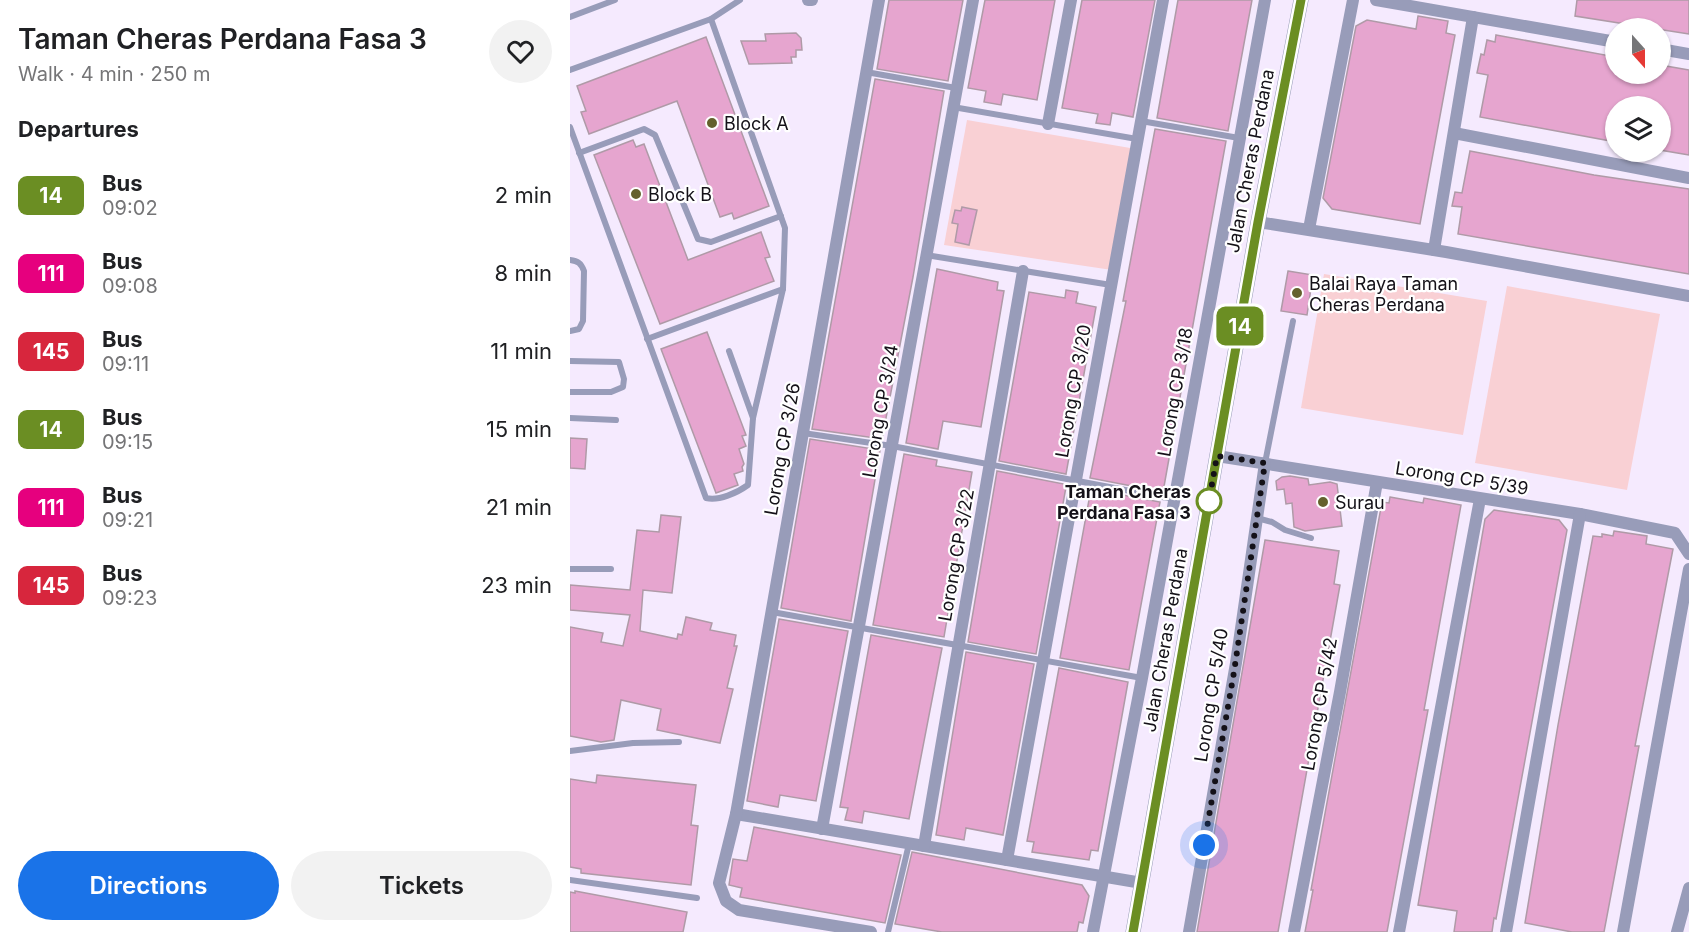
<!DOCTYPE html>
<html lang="en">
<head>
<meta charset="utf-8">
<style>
	:root { --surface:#fff; --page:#f2f2f2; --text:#202124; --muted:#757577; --accent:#1a73e8 }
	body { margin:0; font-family:Inter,sans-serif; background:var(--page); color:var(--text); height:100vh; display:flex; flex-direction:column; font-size:22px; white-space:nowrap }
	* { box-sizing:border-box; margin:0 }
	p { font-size:20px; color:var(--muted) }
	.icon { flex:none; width:33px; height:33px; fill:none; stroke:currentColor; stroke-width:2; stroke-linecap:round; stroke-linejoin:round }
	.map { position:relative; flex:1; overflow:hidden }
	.side { display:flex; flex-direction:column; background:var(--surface); width:570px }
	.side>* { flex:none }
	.badge { padding:0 12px; border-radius:9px; font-size:21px; line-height:39px }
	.needle { width:39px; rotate:159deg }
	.buttons { position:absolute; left:1035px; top:18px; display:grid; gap:12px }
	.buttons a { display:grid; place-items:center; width:66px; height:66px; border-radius:50%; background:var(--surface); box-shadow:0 2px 4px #0004; font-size:30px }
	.you { position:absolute; width:30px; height:30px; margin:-15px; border:4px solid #fff; border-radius:50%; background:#1a73e8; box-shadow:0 0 0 9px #1a73e833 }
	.map>.badge { position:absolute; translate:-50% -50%; box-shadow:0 0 0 3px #fff }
	h2 { padding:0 18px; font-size:22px; line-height:54px }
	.round { display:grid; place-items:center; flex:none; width:63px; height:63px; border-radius:32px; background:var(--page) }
	.overview { display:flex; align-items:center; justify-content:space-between; height:102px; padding:0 18px }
	h1 { font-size:28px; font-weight:600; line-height:45px }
	.button { display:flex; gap:12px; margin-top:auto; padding:12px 18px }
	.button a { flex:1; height:69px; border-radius:36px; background:var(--accent); color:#fff; font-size:24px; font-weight:600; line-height:69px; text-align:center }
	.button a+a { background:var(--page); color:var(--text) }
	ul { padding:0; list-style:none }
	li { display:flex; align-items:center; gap:18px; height:78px; padding:0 18px }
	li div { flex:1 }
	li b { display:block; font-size:22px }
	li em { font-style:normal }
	li .badge { min-width:66px; font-weight:700; text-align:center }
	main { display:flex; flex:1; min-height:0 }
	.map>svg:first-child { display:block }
	.green { fill:#f9d0d4 }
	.building { fill:#e6a5cf; stroke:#af9aa7; stroke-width:1.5 }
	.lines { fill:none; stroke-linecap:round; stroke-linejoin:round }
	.service { stroke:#989cb9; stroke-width:6 }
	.minor { stroke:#989cb9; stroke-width:12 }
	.tertiary { stroke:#989cb9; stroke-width:15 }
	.line-casing { stroke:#fff; stroke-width:14 }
	.line { stroke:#6b8e23; stroke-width:9 }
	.walk { stroke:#141118; stroke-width:6; stroke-dasharray:0 10.8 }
	.poi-dot { fill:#64612d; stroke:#fff; stroke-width:2 }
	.stop-dot { fill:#fff; stroke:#6b8e23; stroke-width:3 }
	.labels { text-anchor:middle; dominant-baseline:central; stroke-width:4.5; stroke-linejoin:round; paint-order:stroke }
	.poi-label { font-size:18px; fill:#141118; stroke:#fff; text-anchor:start }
	.street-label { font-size:18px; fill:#141118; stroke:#fff }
	.stop-label { font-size:18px; font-weight:bold; fill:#141118; stroke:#fff; text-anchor:end }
</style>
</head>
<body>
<main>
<section class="side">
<div class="overview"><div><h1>Taman Cheras Perdana Fasa 3</h1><p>Walk · 4 min · 250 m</p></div><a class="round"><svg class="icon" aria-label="heart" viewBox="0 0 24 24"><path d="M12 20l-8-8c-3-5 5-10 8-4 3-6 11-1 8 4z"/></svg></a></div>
<h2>Departures</h2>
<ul>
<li><span class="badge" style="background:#6b8e23;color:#fff">14</span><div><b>Bus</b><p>09:02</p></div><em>2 min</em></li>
<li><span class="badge" style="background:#e6007e;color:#fff">111</span><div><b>Bus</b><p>09:08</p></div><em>8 min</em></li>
<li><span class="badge" style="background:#d7263d;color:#fff">145</span><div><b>Bus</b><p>09:11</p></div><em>11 min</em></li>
<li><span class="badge" style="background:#6b8e23;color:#fff">14</span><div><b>Bus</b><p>09:15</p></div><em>15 min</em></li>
<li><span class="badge" style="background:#e6007e;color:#fff">111</span><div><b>Bus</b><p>09:21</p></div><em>21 min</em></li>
<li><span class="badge" style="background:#d7263d;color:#fff">145</span><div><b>Bus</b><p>09:23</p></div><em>23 min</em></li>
</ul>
<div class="button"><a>Directions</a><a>Tickets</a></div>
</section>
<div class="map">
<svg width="1119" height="932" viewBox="0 0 1119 932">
	<rect width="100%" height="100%" fill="#f5eafe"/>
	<g class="green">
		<path d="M 397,120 L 566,149 L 542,270 L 374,245 Z"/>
		<path d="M 754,274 L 917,301 L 893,435 L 731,408 Z"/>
		<path d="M 937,286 L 1090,314 L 1057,490 L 905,463 Z"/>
	</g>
	<g class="building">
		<path d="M 319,0 L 393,0 L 378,81 L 307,69 Z"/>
		<path d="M 415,0 L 485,0 L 467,100 L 433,94 L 431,105 L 414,102 L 416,91 L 398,88 Z"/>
		<path d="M 512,0 L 585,0 L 563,117 L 542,113 L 540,125 L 526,123 L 528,114 L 492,108 Z"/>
		<path d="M 608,0 L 682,0 L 658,131 L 587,118 Z"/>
		<path d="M 1007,0 L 1119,0 L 1119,34 L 1005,16 Z"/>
		<path d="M 848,16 L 878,21 L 876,33 L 885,35 L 850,224 L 762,209 L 753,198 L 786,26 L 797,20 L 846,29 Z"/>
		<path d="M 226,33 L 231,38 L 232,50 L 226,50 L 226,57 L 221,57 L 222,63 L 179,64 L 171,41 L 196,41 L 195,34 Z"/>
		<path d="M 926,35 L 1046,57 L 1046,74 L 1090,74 L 1090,65 L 1119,70 L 1119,155 L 1090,150 L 1090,106 L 1046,106 L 1046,142 L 910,117 L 918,75 L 907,73 L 911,54 L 914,55 L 917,40 L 925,42 Z"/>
		<path d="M 136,37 L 199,206 L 164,219 L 162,213 L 150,217 L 107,101 L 19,134 L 11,112 L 16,111 L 7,86 Z"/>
		<path d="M 305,79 L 374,91 L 343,277 L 312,439 L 242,429 Z"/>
		<path d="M 585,129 L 656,141 L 593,492 L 520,478 L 556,301 L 553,301 Z"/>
		<path d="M 63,140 L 66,147 L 74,144 L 118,260 L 191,232 L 200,257 L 195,258 L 204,281 L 90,324 L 24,155 Z"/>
		<path d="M 900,151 L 1024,175 L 1119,189 L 1119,274 L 888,234 L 892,207 L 882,206 L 885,192 L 892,193 Z"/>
		<path d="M 392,207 L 407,210 L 399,245 L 385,242 L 388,224 L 382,223 L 385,210 L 391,211 Z"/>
		<path d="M 367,269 L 428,282 L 427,290 L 434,291 L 411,427 L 373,421 L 368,449 L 336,443 Z"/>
		<path d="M 718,271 L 743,275 L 737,315 L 711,311 Z"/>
		<path d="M 496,290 L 508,292 L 506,303 L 526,307 L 496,474 L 429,461 L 459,292 L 495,298 Z"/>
		<path d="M 137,332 L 176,435 L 172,436 L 176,446 L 169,449 L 174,464 L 172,467 L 173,471 L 164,474 L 168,485 L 146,493 L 91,349 Z"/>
		<path d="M 0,438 L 17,439 L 15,469 L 0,468 Z"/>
		<path d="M 240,439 L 310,450 L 281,621 L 211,608 Z"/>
		<path d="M 334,454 L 367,460 L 366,466 L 402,472 L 374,637 L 303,625 Z"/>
		<path d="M 427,471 L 494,484 L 494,487 L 496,487 L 466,654 L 398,642 Z"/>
		<path d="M 720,476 L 738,479 L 739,485 L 760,482 L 767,484 L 772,526 L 735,531 L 724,527 L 722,503 L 716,504 L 714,489 L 707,490 L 706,481 L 712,477 Z"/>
		<path d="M 521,489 L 590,502 L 559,670 L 490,658 Z"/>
		<path d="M 820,497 L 853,503 L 854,498 L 891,505 L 854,710 L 858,710 L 817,932 L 735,932 L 743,890 L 741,890 L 812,502 L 819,503 Z"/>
		<path d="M 924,510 L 989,520 L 997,530 L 926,919 L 924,918 L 922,932 L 884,932 L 887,911 L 848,905 L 915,519 Z"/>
		<path d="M 91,515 L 111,517 L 102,593 L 73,590 L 70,631 L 107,639 L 108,634 L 112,635 L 116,617 L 142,623 L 140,630 L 166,635 L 164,646 L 167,646 L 157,688 L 163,689 L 150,743 L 87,730 L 91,709 L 51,700 L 44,740 L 31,742 L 0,736 L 0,627 L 33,633 L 31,642 L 53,646 L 60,615 L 0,610 L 0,585 L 60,590 L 67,530 L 89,532 Z"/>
		<path d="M 1044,531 L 1077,536 L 1076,544 L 1103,549 L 1065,746 L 1069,746 L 1034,932 L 1002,932 L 955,923 L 988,725 L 1023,536 L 1032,537 L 1032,534 L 1043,536 Z"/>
		<path d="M 695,540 L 769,551 L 764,584 L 770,585 L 708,932 L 627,932 Z"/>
		<path d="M 209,619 L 278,631 L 246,801 L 210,795 L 208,807 L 177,801 Z"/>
		<path d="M 301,635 L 372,648 L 339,819 L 294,811 L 292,823 L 275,820 L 278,808 L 270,807 Z"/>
		<path d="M 396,652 L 464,664 L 433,835 L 396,828 L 394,840 L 366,835 Z"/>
		<path d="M 489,668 L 558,682 L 528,851 L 521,850 L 519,860 L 462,852 L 464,842 L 457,841 Z"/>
		<path d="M 27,775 L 126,785 L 121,825 L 128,826 L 121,885 L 11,873 L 11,869 L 0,867 L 0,779 L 26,783 Z"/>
		<path d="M 184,827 L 331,855 L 315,923 L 170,897 L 172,888 L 159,885 L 163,859 L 177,861 Z"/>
		<path d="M 342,852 L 512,885 L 519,896 L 513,923 L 509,922 L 507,932 L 372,932 L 325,924 Z"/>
		<path d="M 5,891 L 117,912 L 113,932 L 0,932 L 0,892 L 5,893 Z"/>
	</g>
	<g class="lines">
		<g class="service">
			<path d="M 0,17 L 45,0"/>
			<path d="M 141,19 L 215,228 L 213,289 L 183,418 L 159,351"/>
			<path d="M 0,70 L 141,19 L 170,0"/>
			<path d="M 296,72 L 386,88"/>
			<path d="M 383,107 L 567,139"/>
			<path d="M 571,121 L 669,138"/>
			<path d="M 0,127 L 136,498 C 149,501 167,493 178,485 L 183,418"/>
			<path d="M 9,153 L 74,129 L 85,135 L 128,239 L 141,242 L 211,216"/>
			<path d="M 356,255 L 541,285"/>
			<path d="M 0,260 C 8,261 11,263 14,271 L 13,321 L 9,329 L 0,331"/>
			<path d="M 77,339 L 213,289"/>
			<path d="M 0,361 L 49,362 L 54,379 L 53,387 L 41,392 L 0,392"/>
			<path d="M 0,418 L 46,420"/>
			<path d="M 233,433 L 322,446 L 603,499"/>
			<path d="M 695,463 L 723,321"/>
			<path d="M 687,518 L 702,522 L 715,530 L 741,538"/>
			<path d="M 0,569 L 41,569"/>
			<path d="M 202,612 L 572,678"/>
			<path d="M 0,751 L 63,743 L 109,742"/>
			<path d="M 0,880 L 127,898"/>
			<path d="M 318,932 L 339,844"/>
		</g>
		<g class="minor">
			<path d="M 238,0 L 242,0"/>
			<path d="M 806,0 L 1046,42"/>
			<path d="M 1090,49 L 1119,54"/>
			<path d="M 478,124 L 501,0"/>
			<path d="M 884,133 L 1119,178"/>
			<path d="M 688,222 L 876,252 L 1119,296"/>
			<path d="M 739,229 L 783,0"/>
			<path d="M 864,250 L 903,17"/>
			<path d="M 647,456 L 1010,514 L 1105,533 L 1119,554"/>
			<path d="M 166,814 L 572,883"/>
			<path d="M 252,829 L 403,0"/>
			<path d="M 354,846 L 453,271"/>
			<path d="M 437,860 L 593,0"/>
			<path d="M 301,932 L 169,910 L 156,901 L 149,883 L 166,814 L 309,0"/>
			<path d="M 523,932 L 572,678 L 695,0"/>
			<path d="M 619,932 L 666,663 L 695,463"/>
			<path d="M 724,932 L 770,692 L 807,482"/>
			<path d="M 829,932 L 910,499"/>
			<path d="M 936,932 L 1010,514"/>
			<path d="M 1053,932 L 1119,569"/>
			<path d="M 1107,932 L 1119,888"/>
		</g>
		<path class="tertiary" d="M 563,932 L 688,222 L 731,0"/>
	</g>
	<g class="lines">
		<defs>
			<path id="line" d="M 563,932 L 688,222 L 731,0"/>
		</defs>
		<use href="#line" class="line-casing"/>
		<use href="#line" class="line"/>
		<path class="walk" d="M 634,845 L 664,672 L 695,463 L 647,456 L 639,501"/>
	</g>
	<g class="poi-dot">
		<circle cx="142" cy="123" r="6"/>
		<circle cx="66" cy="194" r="6"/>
		<circle cx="727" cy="293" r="6"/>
		<circle cx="753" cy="502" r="6"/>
	</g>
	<circle class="stop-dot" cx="639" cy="501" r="12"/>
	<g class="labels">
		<g class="poi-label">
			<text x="154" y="123">Block A</text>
			<text x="78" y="194">Block B</text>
			<text x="739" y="283">Balai Raya Taman<tspan x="739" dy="21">Cheras Perdana</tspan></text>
			<text x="765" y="502">Surau</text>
		</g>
		<g class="street-label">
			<text transform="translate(680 161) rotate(-79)">Jalan Cheras Perdana</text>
			<text transform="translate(503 391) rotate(-80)">Lorong CP 3/20</text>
			<text transform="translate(605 392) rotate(-80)">Lorong CP 3/18</text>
			<text transform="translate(310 411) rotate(-80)">Lorong CP 3/24</text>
			<text transform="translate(212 449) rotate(-80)">Lorong CP 3/26</text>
			<text transform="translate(892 478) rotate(9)">Lorong CP 5/39</text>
			<text transform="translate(386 555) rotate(-80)">Lorong CP 3/22</text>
			<text transform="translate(595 640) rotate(-80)">Jalan Cheras Perdana</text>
			<text transform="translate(641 695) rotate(-81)">Lorong CP 5/40</text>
			<text transform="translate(749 704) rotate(-80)">Lorong CP 5/42</text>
		</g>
		<g class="stop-label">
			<text x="621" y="491">Taman Cheras<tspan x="621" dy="21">Perdana Fasa 3</tspan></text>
		</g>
	</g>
</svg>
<div class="buttons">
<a><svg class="needle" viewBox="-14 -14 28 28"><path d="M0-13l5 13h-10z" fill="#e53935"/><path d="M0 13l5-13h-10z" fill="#757577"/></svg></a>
<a><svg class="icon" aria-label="layers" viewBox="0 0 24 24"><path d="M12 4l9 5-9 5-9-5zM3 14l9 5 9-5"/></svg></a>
</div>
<div class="you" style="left:634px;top:845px"></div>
<b class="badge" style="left:670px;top:326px;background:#6b8e23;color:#fff">14</b>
</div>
</main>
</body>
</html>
